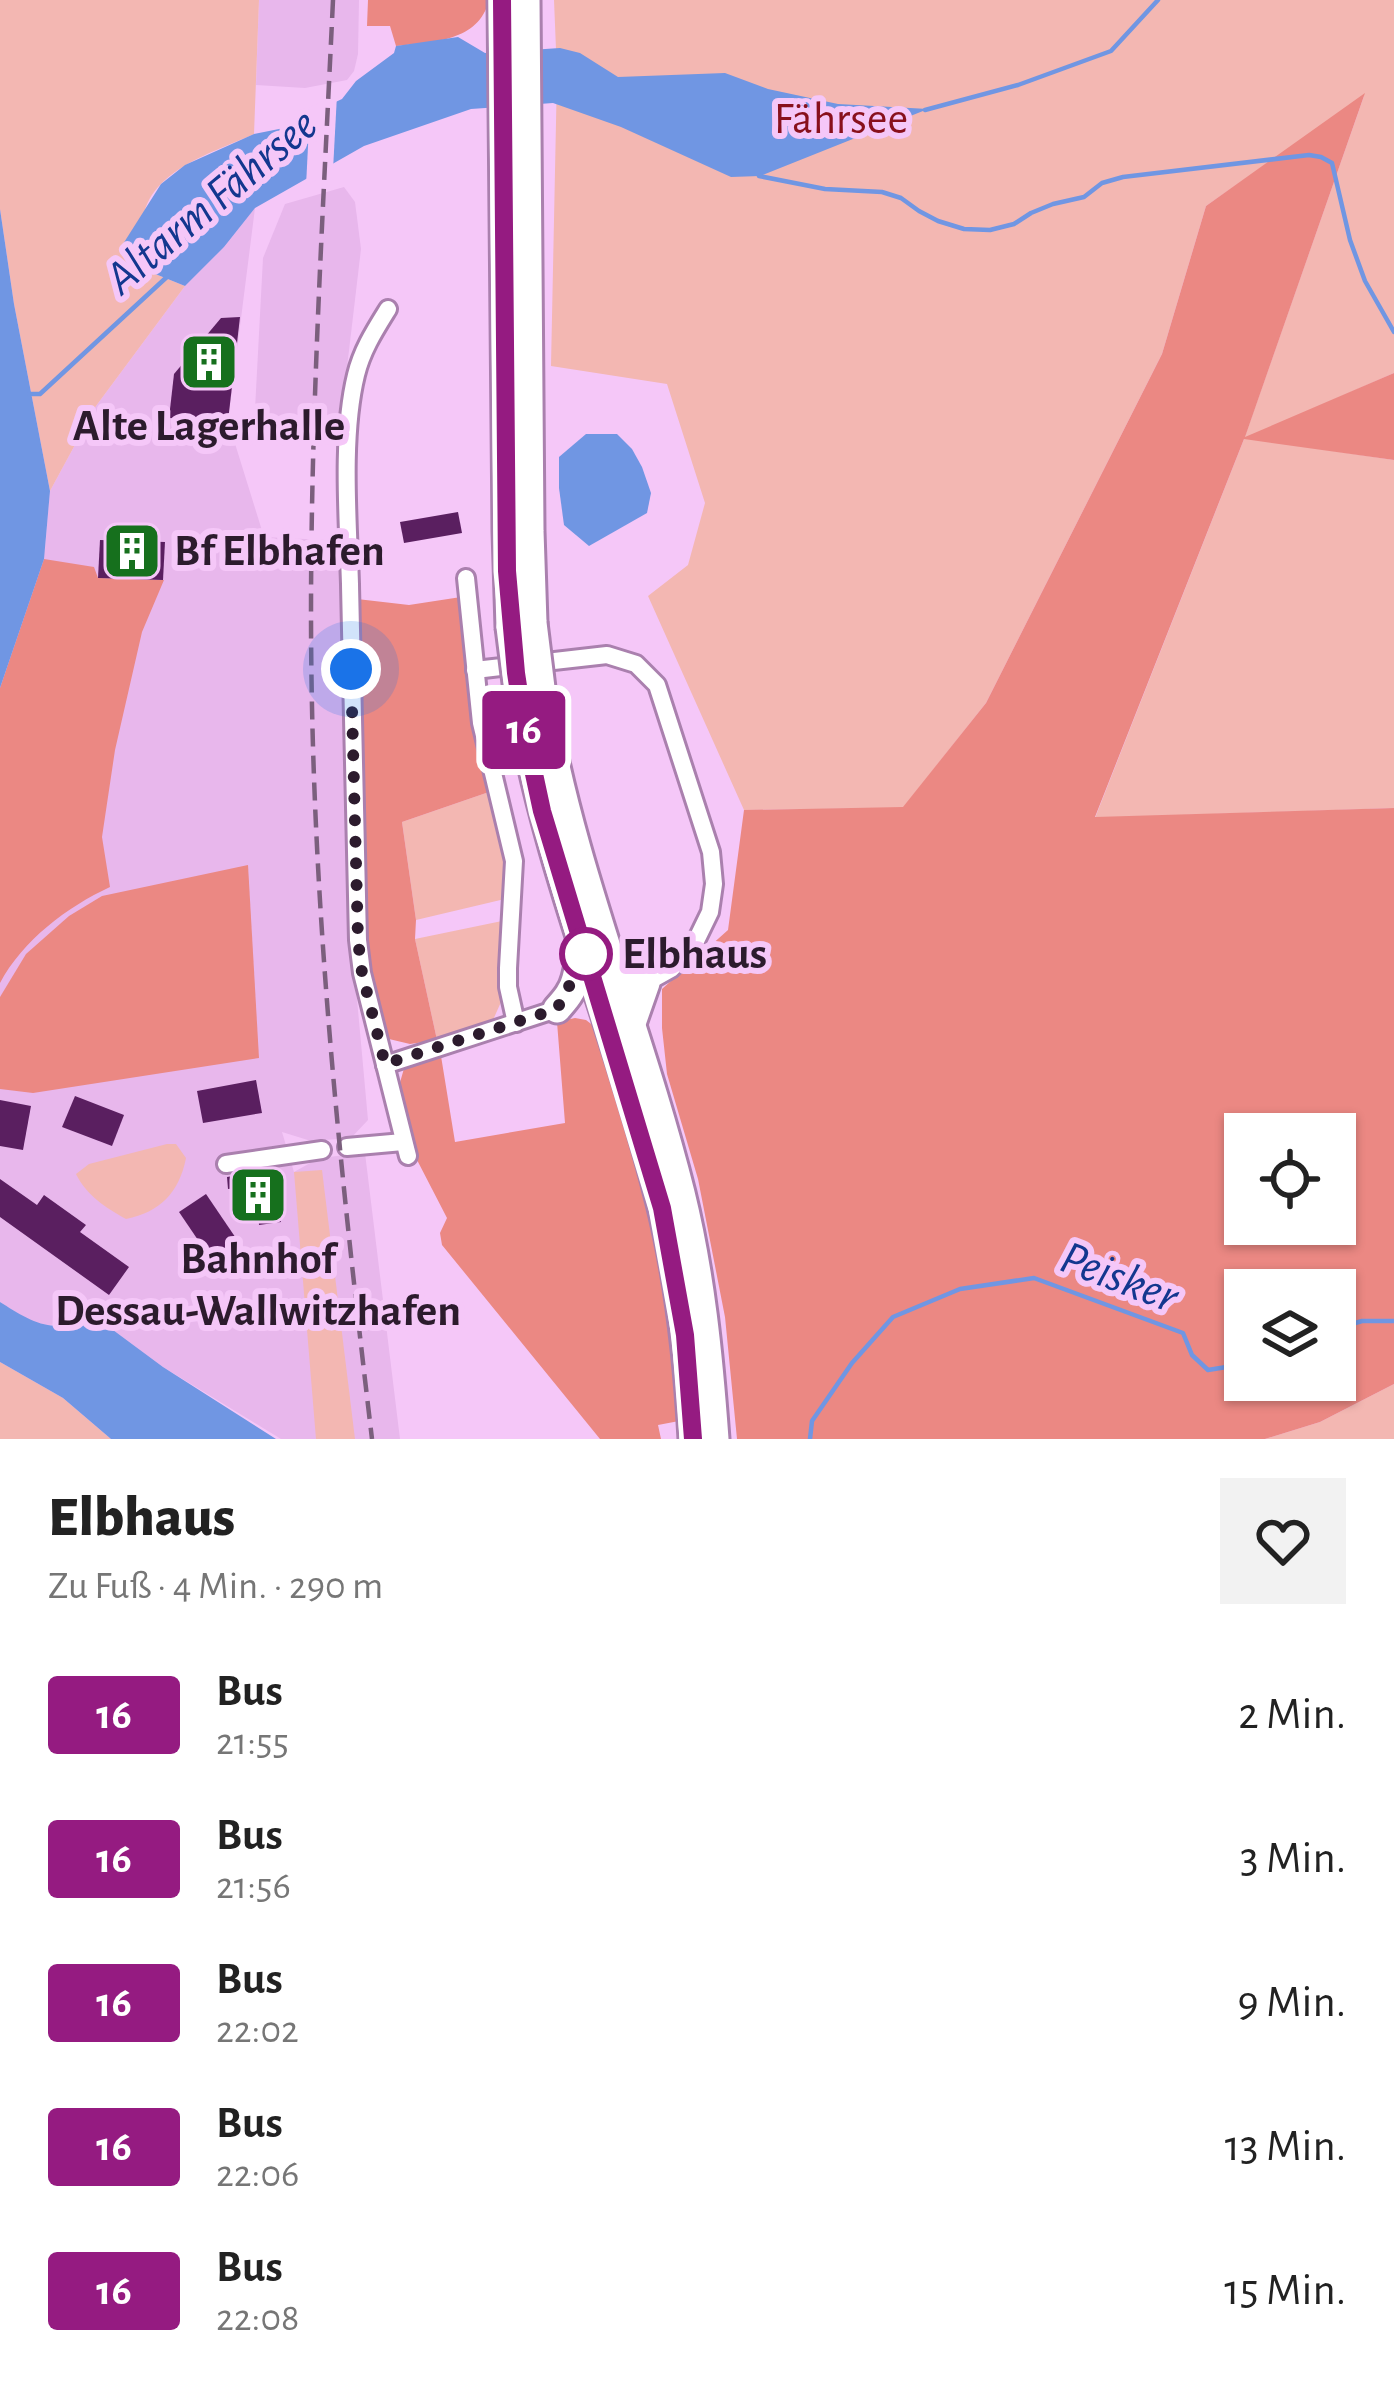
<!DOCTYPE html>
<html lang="de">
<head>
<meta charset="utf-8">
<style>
	:root { --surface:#fff; --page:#f2f2f2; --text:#222; --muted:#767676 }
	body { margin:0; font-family:"Alegreya Sans",sans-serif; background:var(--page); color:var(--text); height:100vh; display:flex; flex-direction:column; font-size:45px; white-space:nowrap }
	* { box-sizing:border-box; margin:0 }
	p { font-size:39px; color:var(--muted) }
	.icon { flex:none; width:66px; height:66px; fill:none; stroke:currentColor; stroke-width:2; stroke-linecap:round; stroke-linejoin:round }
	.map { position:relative; height:1439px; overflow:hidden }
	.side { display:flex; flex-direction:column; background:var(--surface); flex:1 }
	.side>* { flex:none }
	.badge { padding:0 24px; border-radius:9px; font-size:42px; line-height:78px }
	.buttons { position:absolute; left:1224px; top:1113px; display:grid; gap:24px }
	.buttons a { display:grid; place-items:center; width:132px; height:132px; border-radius:0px; background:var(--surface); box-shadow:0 3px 9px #0004; font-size:60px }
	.you { position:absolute; width:60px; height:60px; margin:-30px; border:9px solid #fff; border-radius:50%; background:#1a73e8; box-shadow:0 0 0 18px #1a73e833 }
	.map>.badge { position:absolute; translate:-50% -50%; box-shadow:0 0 0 6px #fff }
	.round { display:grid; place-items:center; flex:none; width:126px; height:126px; border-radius:0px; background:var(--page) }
	.head { display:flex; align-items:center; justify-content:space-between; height:204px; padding:0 48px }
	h1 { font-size:57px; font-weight:800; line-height:90px }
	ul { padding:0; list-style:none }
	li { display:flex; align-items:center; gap:36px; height:144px; padding:0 48px }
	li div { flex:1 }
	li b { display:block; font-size:45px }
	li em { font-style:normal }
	li .badge { min-width:132px; font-weight:700; text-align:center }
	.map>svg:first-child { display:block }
	.built { fill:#e8b7ec }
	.green { fill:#f3b7b2 }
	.forest { fill:#eb8883; fill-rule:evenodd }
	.water { fill:#7096e3 }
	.pier { fill:#f5c7f8 }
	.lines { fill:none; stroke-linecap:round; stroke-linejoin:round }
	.stream { stroke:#7096e3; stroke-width:4.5 }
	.building { fill:#5a1f60 }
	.minor-casing { stroke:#aa80ae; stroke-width:22 }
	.trunk-casing { stroke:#aa80ae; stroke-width:33 }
	.minor { stroke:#fff; stroke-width:16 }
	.trunk { stroke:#fff; stroke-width:27 }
	.rail { stroke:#7b5f7d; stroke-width:4.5; stroke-dasharray:18 9; stroke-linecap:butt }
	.trunk-bridge-casing { stroke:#aa80ae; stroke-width:33; stroke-linecap:butt }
	.trunk-bridge { stroke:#fff; stroke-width:27 }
	.line-casing { stroke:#fff; stroke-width:27 }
	.line { stroke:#951b81; stroke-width:18 }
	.walk { stroke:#2c1b2d; stroke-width:12; stroke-dasharray:0 21.6 }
	.stop-dot { fill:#fff; stroke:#951b81; stroke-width:6 }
	.labels { text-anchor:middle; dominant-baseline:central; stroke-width:12; stroke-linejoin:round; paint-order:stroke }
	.park-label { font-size:45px; fill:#88101c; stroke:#f5c7f8 }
	.poi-label { font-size:45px; font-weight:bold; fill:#2c1b2d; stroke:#f5c7f8 }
	.stop-label { font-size:45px; font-weight:bold; fill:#2c1b2d; stroke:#f5c7f8; text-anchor:start }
	.water-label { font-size:48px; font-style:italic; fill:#13378f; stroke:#f5c7f8 }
</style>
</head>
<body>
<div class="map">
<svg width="1394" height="1439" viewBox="0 0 1394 1439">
	<rect width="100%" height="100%" fill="#f5c7f8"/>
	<g class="built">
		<path d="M 259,0 L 359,0 L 358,54 L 354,71 L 347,80 L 305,88 L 256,85 Z"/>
		<path d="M 344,187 L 355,202 L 361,249 L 341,418 L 332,434 L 288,436 L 254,428 L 263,258 L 285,204 Z"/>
		<path d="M 255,208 L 228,421 L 264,537 L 325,540 L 336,542 L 340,549 L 350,922 L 368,1120 L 351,1138 L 311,1141 L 282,1132 L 294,1172 L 319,1158 L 365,1153 L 400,1439 L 281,1439 L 163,1367 L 87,1311 L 71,1324 L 47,1325 L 33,1323 L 0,1302 L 0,688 L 45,549 L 50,491 L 96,406 L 185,286 L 224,247 Z"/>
	</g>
	<g class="green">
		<path d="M 0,0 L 259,0 L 254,134 C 215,152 149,170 143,220 C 141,236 143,254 143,269 L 185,286 L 96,406 L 50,491 L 14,304 L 0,209 Z"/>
		<path d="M 554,0 L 1394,0 L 1394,373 L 1247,438 L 1394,460 L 1394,808 L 1095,818 L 1244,439 L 1364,96 L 1206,206 L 1162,354 L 986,703 L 903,808 L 744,810 L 648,596 L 688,565 L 705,503 L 667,384 L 551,366 L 557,74 Z"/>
		<path d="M 489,792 L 509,863 L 509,898 L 416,920 L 402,822 Z"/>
		<path d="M 502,921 L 498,958 L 501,1002 L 493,1020 L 437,1040 L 415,939 Z"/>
		<path d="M 167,1144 L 176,1144 L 186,1158 C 179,1193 160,1212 126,1219 C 106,1208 86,1195 76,1174 L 89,1164 Z"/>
		<path d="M 322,1170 L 355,1439 L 316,1439 L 294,1172 Z"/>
		<path d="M 0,1362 L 63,1398 L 111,1439 L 0,1439 Z"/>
		<path d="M 1394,1384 L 1394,1439 L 1265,1439 L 1320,1422 Z"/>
	</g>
	<g class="forest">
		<path d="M 368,0 L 489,0 C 479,42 432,42 396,46 L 390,26 L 367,26 Z"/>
		<path d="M 1365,93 L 1245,437 L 1394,373 L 1394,460 L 1244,439 L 1095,817 L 1394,808 L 1394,1384 L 1320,1422 L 1265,1439 L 737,1439 L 725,1317 L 698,1179 L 667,1074 L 662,1028 L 662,989 L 728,930 L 744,810 L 903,807 L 986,703 L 1162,354 L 1206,206 ZM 1245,1134 L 1335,1134 L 1335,1224 L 1245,1224 ZM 1245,1290 L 1335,1290 L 1335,1380 L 1245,1380 Z"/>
		<path d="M 44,559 L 94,567 L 98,578 L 164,580 L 142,632 L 115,750 L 102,837 L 110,887 C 67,907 23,940 0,983 L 0,688 Z"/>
		<path d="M 461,597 C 464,668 472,723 489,792 L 402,822 L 416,920 L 415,939 L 437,1040 L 410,1044 L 389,1039 L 371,974 L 366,944 L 357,599 L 409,605 Z"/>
		<path d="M 248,865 L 259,1058 L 33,1093 L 0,1089 L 0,997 L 26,954 L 69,916 L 102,896 Z"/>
		<path d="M 575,1018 L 586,1020 L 595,1027 C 613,1094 638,1158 653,1225 C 667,1290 673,1355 679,1421 L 658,1425 L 661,1439 L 600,1439 L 442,1245 L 440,1233 L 447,1218 L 416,1158 L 399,1086 L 405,1065 L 441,1056 L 455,1142 L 565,1123 L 557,1022 Z"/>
	</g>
	<g class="water">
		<path d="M 458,37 L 485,53 L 560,48 L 580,53 L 618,77 L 725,73 L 768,89 L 838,104 L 928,109 L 760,176 L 731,177 L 621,127 L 553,103 L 471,109 L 364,146 L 255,208 L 224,247 L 185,286 L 143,269 L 125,256 L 123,244 L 161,184 L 185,165 L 254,134 L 294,126 L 314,112 L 342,99 L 356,81 L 394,53 L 396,46 Z"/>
		<path d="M 0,209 L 14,304 L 50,491 L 44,559 L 0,688 Z"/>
		<path d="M 586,434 L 617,434 L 632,449 L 642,467 L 651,493 L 647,513 L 589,546 L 564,525 L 559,488 L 559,457 Z"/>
		<path d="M 0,1302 C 27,1319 59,1341 86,1310 L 163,1367 L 276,1439 L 111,1439 L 63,1398 L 0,1362 Z"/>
	</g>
	<path class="pier" d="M 337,95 L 333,170 L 306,186 L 310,107 Z"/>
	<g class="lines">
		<g class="stream">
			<path d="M 925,110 L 1018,85 L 1111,51 L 1158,0"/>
			<path d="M 759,176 L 825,189 L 882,192 L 901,198 L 919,211 L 938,221 L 964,229 L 990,230 L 1014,224 L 1031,213 L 1053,204 L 1084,197 L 1102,183 L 1123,177 L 1309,155 L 1321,157 L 1332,163 L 1350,240 L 1365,281 L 1394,332"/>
			<path d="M 29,394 L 40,394 L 169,275"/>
			<path d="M 1335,1329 L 1362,1321 L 1394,1321"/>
			<path d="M 810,1439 L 812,1421 L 852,1363 L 893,1317 L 960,1289 L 1034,1278 L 1183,1333 L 1192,1355 L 1208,1370 L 1245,1364"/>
		</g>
	</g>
	<g class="building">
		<path d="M 240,317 L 228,421 L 169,418 L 174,374 L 221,318 Z"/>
		<path d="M 458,512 L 462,533 L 404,543 L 400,522 Z"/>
		<path d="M 100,540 L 165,542 L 163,580 L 98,578 Z"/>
		<path d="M 256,1080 L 262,1113 L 203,1123 L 197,1091 Z"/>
		<path d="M 75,1096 L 124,1115 L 112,1146 L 62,1127 Z"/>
		<path d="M 0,1100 L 31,1106 L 23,1150 L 0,1146 Z"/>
		<path d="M 266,1171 L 269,1202 L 279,1201 L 281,1222 L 259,1225 L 258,1208 L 248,1209 L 246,1187 L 228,1189 L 227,1177 Z"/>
		<path d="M 0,1179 L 37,1205 L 44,1195 L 86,1225 L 80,1232 L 129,1267 L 109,1295 L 0,1217 Z"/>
		<path d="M 206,1194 L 246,1253 L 219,1271 L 179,1212 Z"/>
	</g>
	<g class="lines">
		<defs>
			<g id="minor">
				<path d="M 388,309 C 375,330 362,350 356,375 C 341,436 348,520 350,584 C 352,703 355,822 358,940 L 362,973 L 408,1156"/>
				<path d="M 466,578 L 481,723 L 514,861 L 508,968 L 508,987 L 516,1023"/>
				<path d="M 475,670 L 607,655 L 636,664 L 657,685 L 711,852 L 714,884 L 710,912 L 693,947 L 671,969 L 646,983"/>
				<path d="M 385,1065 L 557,1009"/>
				<path d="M 347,1147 L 403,1142"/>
				<path d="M 226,1164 L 322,1150"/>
			</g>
			<g id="trunk">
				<path d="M 502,0 L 507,531 L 510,627"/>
				<path d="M 526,0 L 530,531 L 533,623"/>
				<path d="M 542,696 C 570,866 639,1026 681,1193 C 701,1274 709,1356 715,1439"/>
				<path d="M 519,699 C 548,872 619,1033 661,1203 C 680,1280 689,1360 693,1439"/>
				<path d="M 613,968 L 646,983 L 631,1026"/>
				<path d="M 557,1009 C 565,1000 573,991 576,978 C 579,967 578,963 585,953"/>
			</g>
		</defs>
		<use href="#minor" class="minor-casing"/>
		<use href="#trunk" class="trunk-casing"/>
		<use href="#minor" class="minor"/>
		<use href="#trunk" class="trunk"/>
		<path class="rail" d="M 333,0 C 322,236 307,471 312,707 C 317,953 343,1195 372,1439"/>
		<defs>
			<g id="trunk-bridge">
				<path d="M 533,623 L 542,696"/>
				<path d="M 510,627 L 519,699"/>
			</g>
		</defs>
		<use href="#trunk-bridge" class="trunk-bridge-casing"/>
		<use href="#trunk-bridge" class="trunk-bridge"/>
	</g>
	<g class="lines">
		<defs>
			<path id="line" d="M 502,0 L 507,571 L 516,673 L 525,732 L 542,811 L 662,1208 L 685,1335 L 693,1439"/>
		</defs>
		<use href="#line" class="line-casing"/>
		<use href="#line" class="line"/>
		<path class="walk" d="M 351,669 L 358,940 L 362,973 L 385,1064 L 557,1009 L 586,954"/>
	</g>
	<defs>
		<symbol id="building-square" viewBox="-11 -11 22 22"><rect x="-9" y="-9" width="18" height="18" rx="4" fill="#16701d" stroke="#f5c7f8"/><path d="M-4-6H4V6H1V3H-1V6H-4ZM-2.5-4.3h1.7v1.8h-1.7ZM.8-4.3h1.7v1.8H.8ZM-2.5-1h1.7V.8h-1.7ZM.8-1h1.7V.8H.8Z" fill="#fff"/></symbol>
	</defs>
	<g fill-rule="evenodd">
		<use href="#building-square" x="176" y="329" width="66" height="66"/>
		<use href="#building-square" x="99" y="518" width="66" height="66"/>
		<use href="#building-square" x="225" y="1162" width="66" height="66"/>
	</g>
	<circle class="stop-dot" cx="586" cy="954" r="24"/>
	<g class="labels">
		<g class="park-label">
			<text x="841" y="119">Fährsee</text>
		</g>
		<g class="poi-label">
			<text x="209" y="426">Alte Lagerhalle</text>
			<text x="174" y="551" text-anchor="start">Bf Elbhafen</text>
			<text x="258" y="1259">Bahnhof<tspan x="258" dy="52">Dessau-Wallwitzhafen</tspan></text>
		</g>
		<g class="stop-label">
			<text x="622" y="954">Elbhaus</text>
		</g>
		<g class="water-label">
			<text transform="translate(212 202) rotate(-40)">Altarm Fährsee</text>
			<text transform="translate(1119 1278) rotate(21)">Peisker</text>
		</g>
	</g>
</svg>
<div class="buttons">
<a><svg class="icon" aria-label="locate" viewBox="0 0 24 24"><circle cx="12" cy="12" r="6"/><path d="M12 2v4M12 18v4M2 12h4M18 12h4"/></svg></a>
<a><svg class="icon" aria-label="layers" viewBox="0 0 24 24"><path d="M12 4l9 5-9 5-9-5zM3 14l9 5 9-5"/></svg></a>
</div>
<div class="you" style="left:351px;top:669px"></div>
<b class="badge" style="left:524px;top:730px;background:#951b81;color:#fff">16</b>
</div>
<section class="side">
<div class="head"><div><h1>Elbhaus</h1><p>Zu Fuß · 4 Min. · 290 m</p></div><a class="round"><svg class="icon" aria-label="heart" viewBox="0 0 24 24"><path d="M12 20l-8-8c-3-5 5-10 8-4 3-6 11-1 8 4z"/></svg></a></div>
<ul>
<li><span class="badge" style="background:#951b81;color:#fff">16</span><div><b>Bus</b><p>21:55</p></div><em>2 Min.</em></li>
<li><span class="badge" style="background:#951b81;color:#fff">16</span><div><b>Bus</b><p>21:56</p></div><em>3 Min.</em></li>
<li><span class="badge" style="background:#951b81;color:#fff">16</span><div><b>Bus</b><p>22:02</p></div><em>9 Min.</em></li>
<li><span class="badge" style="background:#951b81;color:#fff">16</span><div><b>Bus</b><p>22:06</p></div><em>13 Min.</em></li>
<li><span class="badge" style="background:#951b81;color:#fff">16</span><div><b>Bus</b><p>22:08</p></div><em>15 Min.</em></li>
</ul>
</section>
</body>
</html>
